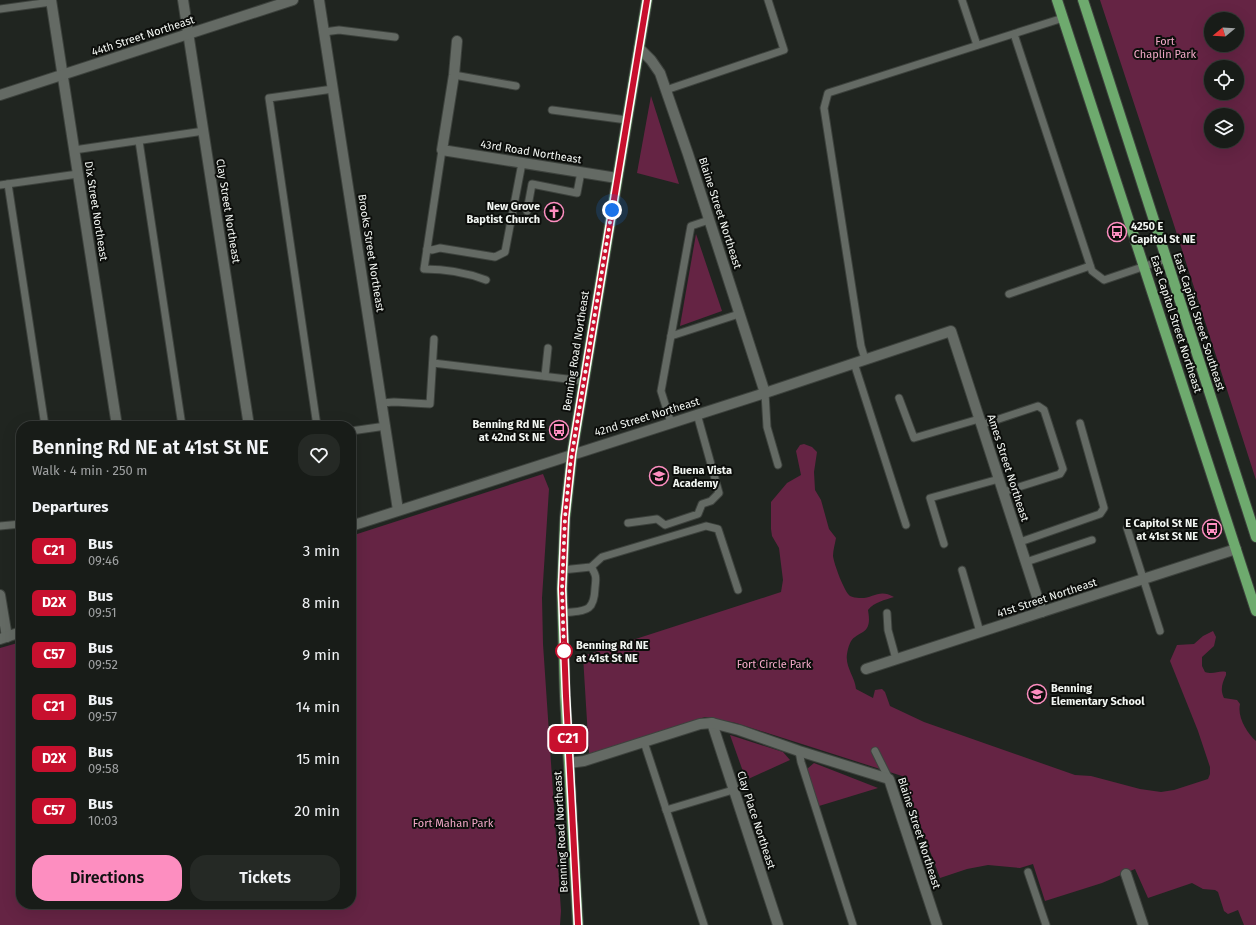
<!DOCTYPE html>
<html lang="en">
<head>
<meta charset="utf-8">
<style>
	:root { --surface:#181c18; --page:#252925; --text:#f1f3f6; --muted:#9fa1a2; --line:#363a37; --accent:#fd8ec0 }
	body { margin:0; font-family:"Fira Sans",sans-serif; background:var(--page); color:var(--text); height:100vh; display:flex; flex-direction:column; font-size:15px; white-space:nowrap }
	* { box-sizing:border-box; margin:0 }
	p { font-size:13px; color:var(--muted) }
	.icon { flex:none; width:22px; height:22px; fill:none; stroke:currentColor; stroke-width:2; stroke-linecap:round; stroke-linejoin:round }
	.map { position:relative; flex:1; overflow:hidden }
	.side { position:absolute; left:16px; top:421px; width:340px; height:488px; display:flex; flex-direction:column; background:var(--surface); border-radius:16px; box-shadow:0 4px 16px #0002,0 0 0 1px var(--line) }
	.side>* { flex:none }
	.badge { padding:0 8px; border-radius:6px; font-size:14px; line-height:26px }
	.needle { width:26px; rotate:252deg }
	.tools { position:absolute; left:1204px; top:12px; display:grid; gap:8px }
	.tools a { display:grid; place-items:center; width:40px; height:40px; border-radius:50%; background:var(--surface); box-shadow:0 4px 16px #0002,0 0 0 1px var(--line); font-size:20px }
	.you { position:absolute; width:20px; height:20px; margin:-10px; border:3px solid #fff; border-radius:50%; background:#1a73e8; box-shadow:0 0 0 6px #1a73e833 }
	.map>.badge { position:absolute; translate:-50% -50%; box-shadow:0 0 0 2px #fff }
	h2 { padding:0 16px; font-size:15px; line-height:36px }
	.round { display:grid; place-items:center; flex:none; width:42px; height:42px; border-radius:16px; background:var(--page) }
	.head { display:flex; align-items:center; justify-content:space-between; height:68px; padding:0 16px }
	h1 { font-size:19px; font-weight:600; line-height:30px }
	.action { display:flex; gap:8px; margin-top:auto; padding:8px 16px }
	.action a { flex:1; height:46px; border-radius:16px; background:var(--accent); color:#111; font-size:16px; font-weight:600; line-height:46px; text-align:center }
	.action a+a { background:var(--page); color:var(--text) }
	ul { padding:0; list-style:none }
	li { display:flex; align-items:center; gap:12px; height:52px; padding:0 16px }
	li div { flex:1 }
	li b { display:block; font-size:15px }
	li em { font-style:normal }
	li .badge { min-width:44px; font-weight:700; text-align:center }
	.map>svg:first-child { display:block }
	.green { fill:#652444; fill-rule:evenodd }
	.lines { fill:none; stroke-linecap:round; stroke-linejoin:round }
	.service-casing { stroke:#3d423d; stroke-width:9 }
	.minor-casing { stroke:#3d423d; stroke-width:12 }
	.primary-casing { stroke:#3d423d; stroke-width:12 }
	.service { stroke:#646a64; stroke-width:7 }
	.minor { stroke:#646a64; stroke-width:10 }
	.primary { stroke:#6eaa6e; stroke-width:10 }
	.line-casing { stroke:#fff; stroke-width:9 }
	.line { stroke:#c8102e; stroke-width:6 }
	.walk { stroke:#f1f5f1; stroke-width:4; stroke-dasharray:0 7.2 }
	.stop-dot { fill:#fff; stroke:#c8102e; stroke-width:2 }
	.labels { text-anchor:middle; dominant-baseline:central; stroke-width:4; stroke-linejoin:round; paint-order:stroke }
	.street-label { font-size:11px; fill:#f1f5f1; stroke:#0c0e0b }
	.park-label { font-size:11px; fill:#f3a9c8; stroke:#0c0e0b }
	.poi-label { font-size:11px; font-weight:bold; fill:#f1f5f1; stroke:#0c0e0b; text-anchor:end }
	.stop-label { font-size:11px; font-weight:bold; fill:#f1f5f1; stroke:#0c0e0b; text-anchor:start }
</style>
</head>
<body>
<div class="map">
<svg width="1256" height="925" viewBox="0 0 1256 925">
	<rect width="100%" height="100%" fill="#202520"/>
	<g class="green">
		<path d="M 1100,0 L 1256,0 L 1256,480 L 1173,222 ZM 1211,19 L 1237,19 L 1237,45 L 1211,45 ZM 1211,67 L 1237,67 L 1237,93 L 1211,93 ZM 1211,115 L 1237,115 L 1237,141 L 1211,141 Z"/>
		<path d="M 651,96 L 679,184 L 637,173 Z"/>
		<path d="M 696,234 L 722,311 L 680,326 Z"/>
		<path d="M 804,444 L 812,447 L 817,452 L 814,472 L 815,490 L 821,500 L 829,529 L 836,538 C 835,544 833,550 833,556 C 834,564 844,591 850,596 C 852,597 857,598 859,598 C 873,599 879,588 894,597 C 885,600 874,602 868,610 C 869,617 871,627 863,632 C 860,634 857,635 855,637 C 850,640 848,648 847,654 C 845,667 855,677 856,689 L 873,698 L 875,690 L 882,689 L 885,692 L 890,706 L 924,722 L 1075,775 L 1091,776 L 1140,789 L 1161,792 L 1174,790 L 1208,779 L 1210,774 L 1210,767 L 1198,731 L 1170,661 L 1177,645 L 1194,644 L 1203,636 L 1213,631 L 1216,637 L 1214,646 L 1202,657 L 1202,666 L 1205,672 C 1214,675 1219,670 1226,672 L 1226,675 C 1222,683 1220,690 1224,698 L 1237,700 L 1240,704 C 1237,717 1247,733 1256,741 L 1256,925 L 1244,925 L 1238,910 L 1228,914 L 1224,911 L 1218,892 L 1215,890 L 1203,889 L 1192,883 L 1148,898 L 1135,869 L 1102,883 L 1045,901 L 1033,864 L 1020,868 L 988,865 L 967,869 L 940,878 L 902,776 L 736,723 L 705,717 L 589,754 L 583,656 L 781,592 L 783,580 L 779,548 L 772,536 L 771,529 L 771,502 L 787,483 L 801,475 L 796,451 L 800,445 Z"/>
		<path d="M 543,474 L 549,489 L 542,598 L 543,644 L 561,911 L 560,925 L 0,925 L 0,648 L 21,642 L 21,904 L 351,904 L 351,536 Z"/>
		<path d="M 730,735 L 783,752 L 790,760 L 746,780 Z"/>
		<path d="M 814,763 L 878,788 L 819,806 L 807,769 Z"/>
	</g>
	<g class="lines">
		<defs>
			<g id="service">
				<path d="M 962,0 L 977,45"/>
				<path d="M 0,9 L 51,2"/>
				<path d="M 324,32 L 339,30 L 395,37"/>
				<path d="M 1014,34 L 1092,271 L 1104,280 L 1166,259"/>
				<path d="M 454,75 L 516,86"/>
				<path d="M 666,90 L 784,50 L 768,0"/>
				<path d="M 552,110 L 627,120"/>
				<path d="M 139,141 L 182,426"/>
				<path d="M 74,150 L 204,131"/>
				<path d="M 442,150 L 424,269 C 447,269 465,272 486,280"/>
				<path d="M 8,184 L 45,426"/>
				<path d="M 0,185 L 78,174"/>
				<path d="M 527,211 L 532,184 L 577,193 L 581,172"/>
				<path d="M 427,249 L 432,250 L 440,248 L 495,257 L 505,252 L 522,163"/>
				<path d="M 1009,294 L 1090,266"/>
				<path d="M 671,336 L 739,314"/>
				<path d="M 865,359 L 861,346 L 824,108 L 828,93 L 1063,18"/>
				<path d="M 433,363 L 584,381"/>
				<path d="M 854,363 L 906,525"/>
				<path d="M 545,376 L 548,348"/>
				<path d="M 765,393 L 767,427 L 778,465"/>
				<path d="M 899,398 L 914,438 L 979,419"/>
				<path d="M 382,403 L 394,402 L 430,404 L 434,339"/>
				<path d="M 671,423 L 661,391 L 691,226 L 709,220"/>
				<path d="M 981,425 L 1038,406 L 1044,410 L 1063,469 L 1060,474 L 1003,492"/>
				<path d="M 317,426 L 269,98 L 333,89"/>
				<path d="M 351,431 L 386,426"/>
				<path d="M 628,523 L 657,519 L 665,525 L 698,514 L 702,504 L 711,501 L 719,493 L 697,414"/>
				<path d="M 0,526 L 21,524"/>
				<path d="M 1127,528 L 1160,631"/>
				<path d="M 1020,542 L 1100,514 L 1104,508 L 1080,423"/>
				<path d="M 944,544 L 930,498 L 999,479"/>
				<path d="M 1026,562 L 1092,540"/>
				<path d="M 562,570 L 591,567 L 602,557 L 706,526 L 718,529 L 738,590"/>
				<path d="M 962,570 L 980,632"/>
				<path d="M 563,613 C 584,610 594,614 595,588 C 596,578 597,576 591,567"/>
				<path d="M 887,613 L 888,630 L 896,659"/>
				<path d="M 644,742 L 704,925"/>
				<path d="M 799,751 L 801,762 L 853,925"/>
				<path d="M 875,751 L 889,779"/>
				<path d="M 666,810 L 733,790"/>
				<path d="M 1028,872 L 1046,925"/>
			</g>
			<g id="minor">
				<path d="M 51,0 L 117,426"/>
				<path d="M 183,0 L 249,426"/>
				<path d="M 319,0 L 398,510"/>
				<path d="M 457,41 L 454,75 L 442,150 L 617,178"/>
				<path d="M 639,48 L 651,60 L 660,73 L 688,154 L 765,393"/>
				<path d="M 0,95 L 293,0"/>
				<path d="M 351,526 L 765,393 L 951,331 L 1042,612"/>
				<path d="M 0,595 L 7,637"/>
				<path d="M 0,639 L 21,632"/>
				<path d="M 866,669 L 1236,549"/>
				<path d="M 712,723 L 778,925"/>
				<path d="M 569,763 L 584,761 L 700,724 L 712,723 L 739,730 L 799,751 L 889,779 L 937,925"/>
				<path d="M 1126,874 L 1143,925"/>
			</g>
			<g id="primary">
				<path d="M 1057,0 L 1256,611"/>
				<path d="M 1083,0 L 1256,537"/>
				<path d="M 578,925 L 565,696 L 562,589 L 565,518 L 572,454 L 647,0"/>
			</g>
		</defs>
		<use href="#service" class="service-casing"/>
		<use href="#minor" class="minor-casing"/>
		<use href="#primary" class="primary-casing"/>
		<use href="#service" class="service"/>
		<use href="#minor" class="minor"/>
		<use href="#primary" class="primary"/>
	</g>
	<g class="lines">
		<defs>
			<path id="line" d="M 578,925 L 566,696 L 562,589 L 565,518 L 572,454 L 647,0"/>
		</defs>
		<use href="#line" class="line-casing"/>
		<use href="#line" class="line"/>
		<path class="walk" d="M 564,651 L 562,589 L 565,518 L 570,466 L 612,210"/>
	</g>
	<defs>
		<symbol id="church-ring" viewBox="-11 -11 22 22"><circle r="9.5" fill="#0c0e0b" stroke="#fd8ec0" stroke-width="1.5"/><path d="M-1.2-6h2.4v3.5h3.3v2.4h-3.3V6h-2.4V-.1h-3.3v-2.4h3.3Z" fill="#fd8ec0"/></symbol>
		<symbol id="bus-ring" viewBox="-11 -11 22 22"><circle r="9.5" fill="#0c0e0b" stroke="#fd8ec0" stroke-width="1.5"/><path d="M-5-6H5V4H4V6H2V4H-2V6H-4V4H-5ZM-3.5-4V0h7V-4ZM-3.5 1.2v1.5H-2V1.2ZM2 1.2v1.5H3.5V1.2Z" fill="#fd8ec0"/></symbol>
		<symbol id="school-ring" viewBox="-11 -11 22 22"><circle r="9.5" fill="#0c0e0b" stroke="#fd8ec0" stroke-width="1.5"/><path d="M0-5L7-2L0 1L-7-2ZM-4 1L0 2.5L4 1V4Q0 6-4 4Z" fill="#fd8ec0"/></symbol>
	</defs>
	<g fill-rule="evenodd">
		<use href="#church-ring" x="543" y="201" width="22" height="22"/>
		<use href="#bus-ring" x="1106" y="221" width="22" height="22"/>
		<use href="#bus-ring" x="548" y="419" width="22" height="22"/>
		<use href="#school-ring" x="648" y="465" width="22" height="22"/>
		<use href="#bus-ring" x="1201" y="518" width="22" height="22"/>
		<use href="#school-ring" x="1026" y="683" width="22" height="22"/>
	</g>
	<circle class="stop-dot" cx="564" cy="651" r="8"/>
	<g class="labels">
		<g class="street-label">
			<text transform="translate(143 36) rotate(-18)">44th Street Northeast</text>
			<text transform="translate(531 152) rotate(9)">43rd Road Northeast</text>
			<text transform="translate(96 211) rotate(81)">Dix Street Northeast</text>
			<text transform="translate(228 211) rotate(81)">Clay Street Northeast</text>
			<text transform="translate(720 213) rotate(72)">Blaine Street Northeast</text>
			<text transform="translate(371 253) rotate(81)">Brooks Street Northeast</text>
			<text transform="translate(1199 322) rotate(72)">East Capitol Street Southeast</text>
			<text transform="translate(1176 324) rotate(72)">East Capitol Street Northeast</text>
			<text transform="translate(576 351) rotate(-81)">Benning Road Northeast</text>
			<text transform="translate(647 417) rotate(-17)">42nd Street Northeast</text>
			<text transform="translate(1008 468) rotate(72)">Ames Street Northeast</text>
			<text transform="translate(1047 598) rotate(-18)">41st Street Northeast</text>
			<text transform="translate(756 820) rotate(72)">Clay Place Northeast</text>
			<text transform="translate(561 832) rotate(-93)">Benning Road Northeast</text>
			<text transform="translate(919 833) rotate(72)">Blaine Street Northeast</text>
		</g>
		<g class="park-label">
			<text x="1165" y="41">Fort<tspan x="1165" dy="13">Chaplin Park</tspan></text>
			<text x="774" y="664">Fort Circle Park</text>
			<text x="453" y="823">Fort Mahan Park</text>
		</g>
		<g class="poi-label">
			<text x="540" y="206">New Grove<tspan x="540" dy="13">Baptist Church</tspan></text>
			<text x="1131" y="226" text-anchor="start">4250 E<tspan x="1131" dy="13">Capitol St NE</tspan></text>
			<text x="545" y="424">Benning Rd NE<tspan x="545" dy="13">at 42nd St NE</tspan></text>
			<text x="673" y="470" text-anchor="start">Buena Vista<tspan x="673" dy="13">Academy</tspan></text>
			<text x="1198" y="523">E Capitol St NE<tspan x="1198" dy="13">at 41st St NE</tspan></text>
			<text x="1051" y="688" text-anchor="start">Benning<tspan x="1051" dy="13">Elementary School</tspan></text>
		</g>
		<g class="stop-label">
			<text x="576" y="645">Benning Rd NE<tspan x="576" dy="13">at 41st St NE</tspan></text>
		</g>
	</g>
</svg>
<div class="tools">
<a><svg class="needle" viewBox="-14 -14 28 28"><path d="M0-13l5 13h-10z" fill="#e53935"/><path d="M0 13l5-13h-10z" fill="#9fa1a2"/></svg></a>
<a><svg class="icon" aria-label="locate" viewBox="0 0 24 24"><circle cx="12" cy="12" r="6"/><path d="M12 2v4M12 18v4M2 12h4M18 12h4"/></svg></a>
<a><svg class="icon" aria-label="layers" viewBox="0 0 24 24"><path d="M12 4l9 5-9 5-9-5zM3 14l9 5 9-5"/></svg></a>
</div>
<div class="you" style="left:612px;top:210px"></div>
<b class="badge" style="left:568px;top:739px;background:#c8102e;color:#fff">C21</b>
<section class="side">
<div class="head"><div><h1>Benning Rd NE at 41st St NE</h1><p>Walk · 4 min · 250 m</p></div><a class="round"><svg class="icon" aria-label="heart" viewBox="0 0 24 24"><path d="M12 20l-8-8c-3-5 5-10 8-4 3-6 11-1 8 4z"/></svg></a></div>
<h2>Departures</h2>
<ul>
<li><span class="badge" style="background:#c8102e;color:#fff">C21</span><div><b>Bus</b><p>09:46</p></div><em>3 min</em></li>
<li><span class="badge" style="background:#c8102e;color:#fff">D2X</span><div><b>Bus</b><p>09:51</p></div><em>8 min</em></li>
<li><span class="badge" style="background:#c8102e;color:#fff">C57</span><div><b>Bus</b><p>09:52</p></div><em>9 min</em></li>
<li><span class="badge" style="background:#c8102e;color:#fff">C21</span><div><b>Bus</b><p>09:57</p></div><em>14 min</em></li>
<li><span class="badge" style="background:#c8102e;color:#fff">D2X</span><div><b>Bus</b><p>09:58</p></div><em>15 min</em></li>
<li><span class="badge" style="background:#c8102e;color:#fff">C57</span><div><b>Bus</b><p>10:03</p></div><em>20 min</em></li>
</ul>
<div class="action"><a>Directions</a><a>Tickets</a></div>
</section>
</div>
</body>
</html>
